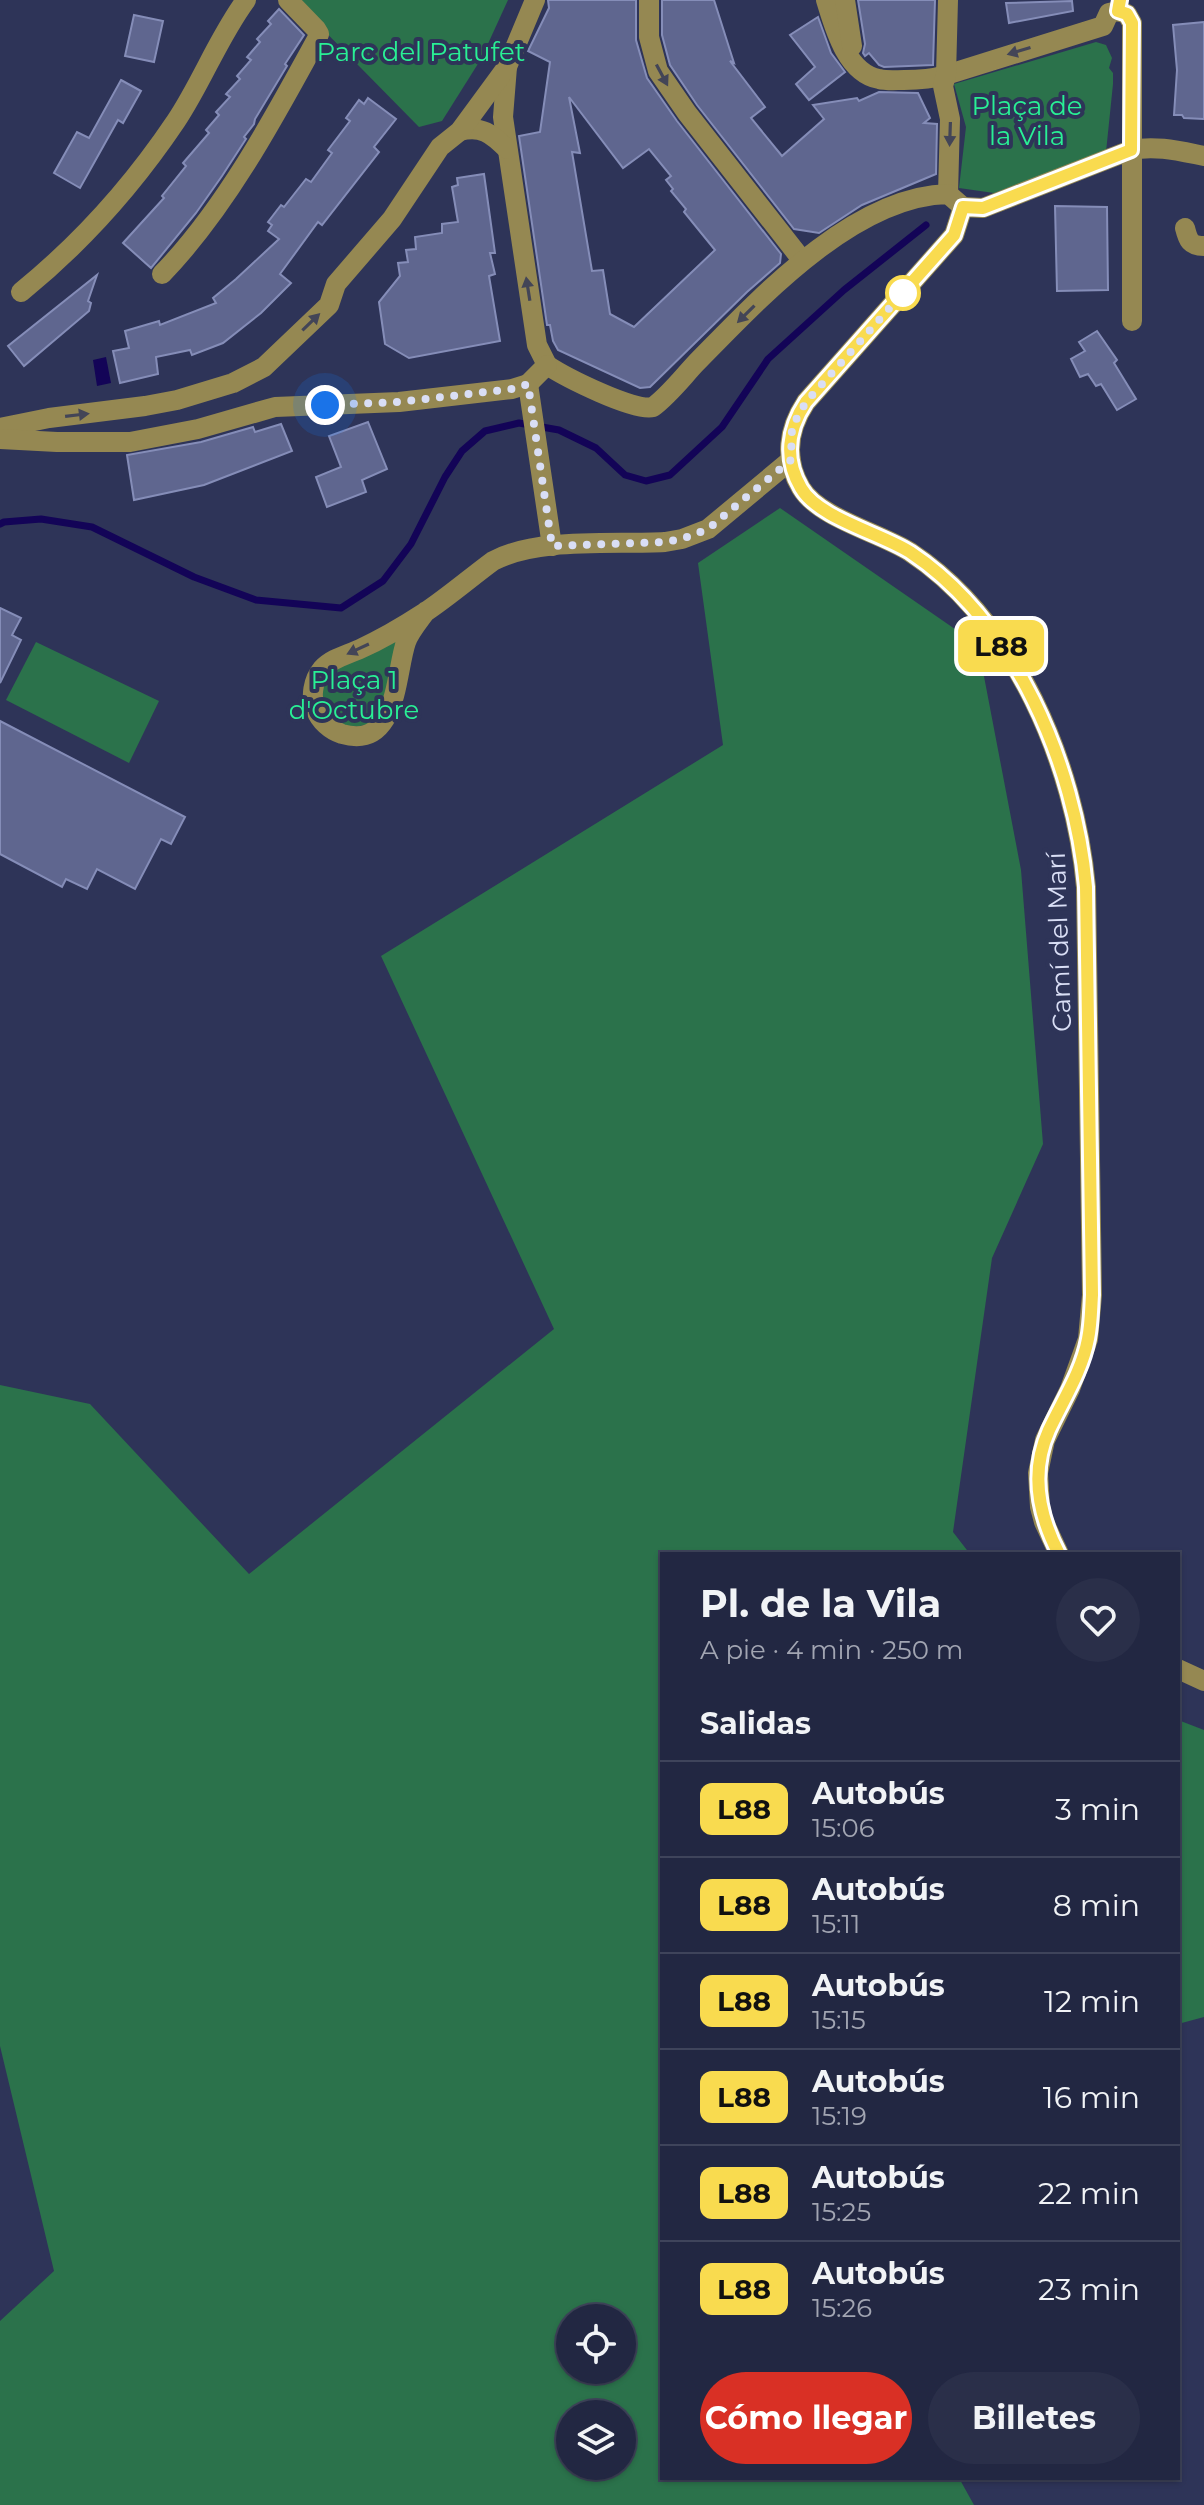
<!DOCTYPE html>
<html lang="es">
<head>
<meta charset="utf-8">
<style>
	:root { --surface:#222742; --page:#2a2f49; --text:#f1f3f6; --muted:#a2a5b2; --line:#3f445b; --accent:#d93025 }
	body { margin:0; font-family:Montserrat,sans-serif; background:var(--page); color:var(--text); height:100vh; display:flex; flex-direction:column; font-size:30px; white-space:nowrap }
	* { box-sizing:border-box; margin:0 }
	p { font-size:26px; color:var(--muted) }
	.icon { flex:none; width:44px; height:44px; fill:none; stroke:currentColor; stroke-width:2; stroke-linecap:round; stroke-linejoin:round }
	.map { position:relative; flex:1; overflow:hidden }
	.drawer { position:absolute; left:660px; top:1552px; width:520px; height:928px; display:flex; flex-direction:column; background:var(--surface); border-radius:0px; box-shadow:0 2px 6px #0004,0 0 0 2px var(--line) }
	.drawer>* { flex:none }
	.badge { padding:0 16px; border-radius:12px; font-size:28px; line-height:52px }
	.tools { position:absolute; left:556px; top:2304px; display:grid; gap:16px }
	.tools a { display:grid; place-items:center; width:80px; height:80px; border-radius:50%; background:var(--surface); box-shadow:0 2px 6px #0004,0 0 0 2px var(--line); font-size:40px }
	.you { position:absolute; width:40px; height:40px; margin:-20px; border:6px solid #fff; border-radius:50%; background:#1a73e8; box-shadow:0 0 0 12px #1a73e833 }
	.map>.badge { position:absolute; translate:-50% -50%; box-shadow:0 0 0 4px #fff }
	h2 { padding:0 40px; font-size:30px; line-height:72px }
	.round { display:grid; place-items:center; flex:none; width:84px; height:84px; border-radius:42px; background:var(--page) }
	.headline { display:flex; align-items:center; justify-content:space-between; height:136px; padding:0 40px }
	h1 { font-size:38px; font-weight:700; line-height:60px }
	.primary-button { display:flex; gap:16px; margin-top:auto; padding:16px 40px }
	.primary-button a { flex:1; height:92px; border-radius:48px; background:var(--accent); color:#fff; font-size:32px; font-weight:700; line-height:92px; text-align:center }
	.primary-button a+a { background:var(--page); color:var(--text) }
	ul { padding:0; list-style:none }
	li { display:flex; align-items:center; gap:24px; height:96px; padding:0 40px; border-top:2px solid var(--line) }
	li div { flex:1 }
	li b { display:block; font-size:30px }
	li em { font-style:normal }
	li .badge { min-width:88px; font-weight:700; text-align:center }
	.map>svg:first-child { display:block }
	.green { fill:#2b724b; fill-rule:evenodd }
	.water { fill:#130457 }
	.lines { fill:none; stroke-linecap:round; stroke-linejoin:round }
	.stream { stroke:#130457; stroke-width:7 }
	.building { fill:#5f668f; stroke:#858db8; stroke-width:2; fill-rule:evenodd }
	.minor { stroke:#958852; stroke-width:20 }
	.oneway { fill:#434557 }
	.line-casing { stroke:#fff; stroke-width:18 }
	.line { stroke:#f9db4f; stroke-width:12 }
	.walk { stroke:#d9def5; stroke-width:8; stroke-dasharray:0 14.4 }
	.stop-dot { fill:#fff; stroke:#f9db4f; stroke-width:4 }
	.labels { text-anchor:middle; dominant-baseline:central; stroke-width:8; stroke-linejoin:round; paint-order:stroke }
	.park-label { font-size:26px; fill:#29f095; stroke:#2e3458 }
	.street-label { font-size:26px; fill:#d9def5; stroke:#2e3458 }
</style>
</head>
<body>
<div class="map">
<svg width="1204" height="2505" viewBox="0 0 1204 2505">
	<rect width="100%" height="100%" fill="#2e3458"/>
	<g class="green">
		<path d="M 294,0 L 508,0 L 481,59 L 442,121 L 419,127 Z"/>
		<path d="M 1096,42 L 1106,45 L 1112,58 L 1109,68 L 1113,73 L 1113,84 L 1106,152 L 994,193 L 959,188 L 966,127 L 954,84 Z"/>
		<path d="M 780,508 L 978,645 L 1021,870 L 1043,1144 L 992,1258 L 953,1532 L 970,1554 L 662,1554 L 662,2478 L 959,2478 L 974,2505 L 0,2505 L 0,2321 L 54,2271 L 0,2046 L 0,1385 L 90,1404 L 249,1574 L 554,1329 L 381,956 L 723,745 L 698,563 ZM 570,2318 L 622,2318 L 622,2370 L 570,2370 ZM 570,2414 L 622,2414 L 622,2466 L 570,2466 Z"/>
		<path d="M 394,637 L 401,643 C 397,657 389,700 383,710 C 358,750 297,710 334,669 Z"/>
		<path d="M 36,642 L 159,701 L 129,763 L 6,700 Z"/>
		<path d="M 1178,1720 L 1204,1730 L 1204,2017 L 1178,2024 Z"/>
	</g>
	<path class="water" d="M 106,357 L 111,383 L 97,386 L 93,360 Z"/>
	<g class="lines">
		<path class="stream" d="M 0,524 L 4,522 L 41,519 L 92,527 L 194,577 L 256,600 L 341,608 L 383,581 L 411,544 L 445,477 L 462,451 L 485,431 L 519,423 L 559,430 L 596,448 L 625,475 L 646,481 L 670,475 L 722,427 L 768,359 L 844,290 L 926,225"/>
	</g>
	<g class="building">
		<path d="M 548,0 L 636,0 L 636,40 L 647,78 L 677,121 L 781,254 L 780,263 L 747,292 L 650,387 L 640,388 L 558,350 L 553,341 L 550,325 L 547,325 L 519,136 L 540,132 L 550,62 L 528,51 L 549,8 ZM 569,97 L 623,168 L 649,149 L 671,176 L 666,180 L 673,189 L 671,191 L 686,209 L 684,212 L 715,250 L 634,327 L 610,314 L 603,270 L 592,271 L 572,152 L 580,153 Z"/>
		<path d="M 662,0 L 714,0 L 734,63 L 730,61 L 765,107 L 751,118 L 782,156 L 824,119 L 813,105 L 857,98 L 859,101 L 879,92 L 918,93 L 930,118 L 924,123 L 937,124 L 936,174 L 862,205 L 819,233 L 794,229 L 697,105 L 670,65 L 662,35 Z"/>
		<path d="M 858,0 L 935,0 L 933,65 L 884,67 L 879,65 L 869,53 L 865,56 L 863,53 L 865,44 Z"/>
		<path d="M 1072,1 L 1073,11 L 1009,23 L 1006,3 Z"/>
		<path d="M 279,9 L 304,35 L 285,64 L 287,66 L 255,119 L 254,124 L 244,137 L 246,139 L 222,176 L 196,213 L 151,268 L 123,243 L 164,198 L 162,196 L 186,166 L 183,163 L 209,133 L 206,130 L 219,115 L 216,112 L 230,97 L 226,94 L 240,79 L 237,76 L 251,60 L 247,57 L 260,42 L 257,39 L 271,24 L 268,21 Z"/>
		<path d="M 134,15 L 163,21 L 154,62 L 125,56 Z"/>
		<path d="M 818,17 L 831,53 L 845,72 L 809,100 L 796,84 L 815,67 L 790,35 Z"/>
		<path d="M 1204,22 L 1204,119 L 1184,118 L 1182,115 L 1174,115 L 1177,70 L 1173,25 Z"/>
		<path d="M 121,80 L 141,91 L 123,123 L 118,120 L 80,188 L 54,173 L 77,132 L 89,138 Z"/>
		<path d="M 368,98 L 396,119 L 374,147 L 379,152 L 322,225 L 318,222 L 280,274 L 291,283 L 261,313 L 223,343 L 192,355 L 190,350 L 156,357 L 158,374 L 120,383 L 113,351 L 129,348 L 125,331 L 159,321 L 160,325 L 216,303 L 213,298 L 236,279 L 279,239 L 268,231 L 272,225 L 268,222 L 281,205 L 284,207 L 306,179 L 311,182 L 332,153 L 328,150 L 350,121 L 346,118 L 359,100 L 364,104 Z"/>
		<path d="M 484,174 L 495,253 L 490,253 L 495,274 L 489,276 L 500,341 L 409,358 L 385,344 L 379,302 L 400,276 L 398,263 L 408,262 L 406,250 L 416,249 L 415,237 L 442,233 L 442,224 L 458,222 L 452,187 L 458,185 L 457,178 Z"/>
		<path d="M 1055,206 L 1107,207 L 1108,290 L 1057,291 Z"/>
		<path d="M 97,275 L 88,301 L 91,303 L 89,311 L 24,366 L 8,346 Z"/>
		<path d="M 1097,331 L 1117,360 L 1114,363 L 1136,399 L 1117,410 L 1101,384 L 1096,386 L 1088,374 L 1080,377 L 1071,359 L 1085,351 L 1079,342 Z"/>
		<path d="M 368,422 L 387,469 L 362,480 L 366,492 L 327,507 L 316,477 L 341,467 L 329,436 Z"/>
		<path d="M 281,424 L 292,451 L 204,485 L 134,500 L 127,455 L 201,442 L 253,427 L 255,432 Z"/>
		<path d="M 0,608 L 21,618 L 12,635 L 21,640 L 0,683 Z"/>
		<path d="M 0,721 L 185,817 L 171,844 L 161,839 L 135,889 L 97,869 L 87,889 L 66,879 L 62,887 L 0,854 Z"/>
	</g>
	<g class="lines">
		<g class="minor">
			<path d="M 535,0 L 507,67 L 503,117 L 537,345 L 547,365"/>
			<path d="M 649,0 L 649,37 L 658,71 L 687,113 L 802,260"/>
			<path d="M 826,0 C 834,26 846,73 879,79 C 887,81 896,80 904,80 C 919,80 932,79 946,75 L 1103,26 L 1109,13 L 1118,11"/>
			<path d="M 845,0 L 852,46"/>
			<path d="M 1118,11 L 1127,14 L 1132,23 L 1132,321"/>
			<path d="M 460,131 C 481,125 492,134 507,149"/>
			<path d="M 948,194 L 950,119 L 943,86 L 946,75 L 948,0"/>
			<path d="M 963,207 L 954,235 L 806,402 C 788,429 784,459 801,488 C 819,518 880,533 910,552 C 1015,621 1075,765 1086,887 L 1092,1295 L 1088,1339 L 1070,1389 L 1045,1440 L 1038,1473 L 1040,1507 L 1044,1522 L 1059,1554"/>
			<path d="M 963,207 L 983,208 L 1131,150 C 1156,145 1179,151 1204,156"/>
			<path d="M 1185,228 C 1188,240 1190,246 1204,246"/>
			<path d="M 162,274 C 225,209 274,118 317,39 L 319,34 L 316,29 L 288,0"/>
			<path d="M 21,292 C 80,244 133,185 176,121 C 202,82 218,38 246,0"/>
			<path d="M 547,365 C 565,377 634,412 653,407 C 669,395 682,378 696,363 C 758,300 853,196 948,194 L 963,207"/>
			<path d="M 528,384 L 552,546"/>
			<path d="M 0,428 L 49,418 L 145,406 L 177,400 L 233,383 L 264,367 L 329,305 L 336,284 L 392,219 L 440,147 L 460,131 L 507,67"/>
			<path d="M 0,439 L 57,442 L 130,442 L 198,429 L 275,407 L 399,402 L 512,389 L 528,384 L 547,365"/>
			<path d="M 426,611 C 419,621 410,631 406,642 C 395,674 398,750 342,734 C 330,730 320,721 316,710 C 310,697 313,680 322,669 C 332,658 347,655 360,649 C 382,639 404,626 424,613 C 448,597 470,578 493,561 C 538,537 614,545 665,542 L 682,539 L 708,529 L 791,460"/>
			<path d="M 1178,1669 L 1204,1681"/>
		</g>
	</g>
	<defs><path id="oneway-solid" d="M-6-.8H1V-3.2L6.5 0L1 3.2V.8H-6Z" transform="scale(2)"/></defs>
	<g class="oneway">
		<use href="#oneway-solid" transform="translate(1019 51) rotate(163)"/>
		<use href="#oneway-solid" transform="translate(662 75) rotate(62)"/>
		<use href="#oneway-solid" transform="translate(950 134) rotate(92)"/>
		<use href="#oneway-solid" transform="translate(528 289) rotate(-99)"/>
		<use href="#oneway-solid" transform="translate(746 314) rotate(135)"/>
		<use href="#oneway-solid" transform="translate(311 322) rotate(-44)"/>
		<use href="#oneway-solid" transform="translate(77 415) rotate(-7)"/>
		<use href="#oneway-solid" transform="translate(358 649) rotate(155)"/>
	</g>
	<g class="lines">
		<defs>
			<path id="line" d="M 1059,1554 C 1038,1514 1030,1472 1049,1430 C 1063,1400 1082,1371 1088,1339 C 1091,1325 1091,1310 1092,1295 L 1086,887 C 1075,765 1015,622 910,552 C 880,533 818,518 801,488 C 784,459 788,429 806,402 L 954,235 L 963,207 L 983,208 L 1131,150 L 1132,23 L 1127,14 L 1118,11 L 1120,0"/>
		</defs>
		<use href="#line" class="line-casing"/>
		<use href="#line" class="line"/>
		<path class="walk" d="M 325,405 L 399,402 L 512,389 L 528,384 L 552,546 L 665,542 L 682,539 L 708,529 L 791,460 L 792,427 L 806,402 L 903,293"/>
	</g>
	<circle class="stop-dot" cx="903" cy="293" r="16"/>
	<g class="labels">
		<g class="park-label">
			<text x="421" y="52">Parc del Patufet</text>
			<text x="1027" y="106">Plaça de<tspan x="1027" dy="30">la Vila</tspan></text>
			<text x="354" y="680">Plaça 1<tspan x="354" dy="30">d'Octubre</tspan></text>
		</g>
		<g class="street-label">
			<text transform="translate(1059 942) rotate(-92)">Camí del Marí</text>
		</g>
	</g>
</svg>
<div class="tools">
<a><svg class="icon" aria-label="locate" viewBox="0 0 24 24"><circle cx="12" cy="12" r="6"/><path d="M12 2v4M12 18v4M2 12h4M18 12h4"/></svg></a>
<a><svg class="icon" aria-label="layers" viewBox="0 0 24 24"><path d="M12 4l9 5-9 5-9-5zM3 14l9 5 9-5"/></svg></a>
</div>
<div class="you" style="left:325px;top:405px"></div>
<b class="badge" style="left:1001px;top:646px;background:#f9db4f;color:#111">L88</b>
<section class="drawer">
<div class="headline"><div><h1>Pl. de la Vila</h1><p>A pie · 4 min · 250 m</p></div><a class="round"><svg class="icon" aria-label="heart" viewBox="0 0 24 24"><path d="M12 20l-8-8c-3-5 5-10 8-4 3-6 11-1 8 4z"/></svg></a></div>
<h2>Salidas</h2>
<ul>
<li><span class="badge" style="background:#f9db4f;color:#111">L88</span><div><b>Autobús</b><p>15:06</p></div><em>3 min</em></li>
<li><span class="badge" style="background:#f9db4f;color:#111">L88</span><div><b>Autobús</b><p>15:11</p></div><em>8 min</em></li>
<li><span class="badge" style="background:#f9db4f;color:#111">L88</span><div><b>Autobús</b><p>15:15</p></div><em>12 min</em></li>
<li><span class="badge" style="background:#f9db4f;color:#111">L88</span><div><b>Autobús</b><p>15:19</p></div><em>16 min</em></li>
<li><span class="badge" style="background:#f9db4f;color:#111">L88</span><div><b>Autobús</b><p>15:25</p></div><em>22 min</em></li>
<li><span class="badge" style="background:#f9db4f;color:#111">L88</span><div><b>Autobús</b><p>15:26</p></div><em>23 min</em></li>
</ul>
<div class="primary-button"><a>Cómo llegar</a><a>Billetes</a></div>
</section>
</div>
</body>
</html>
